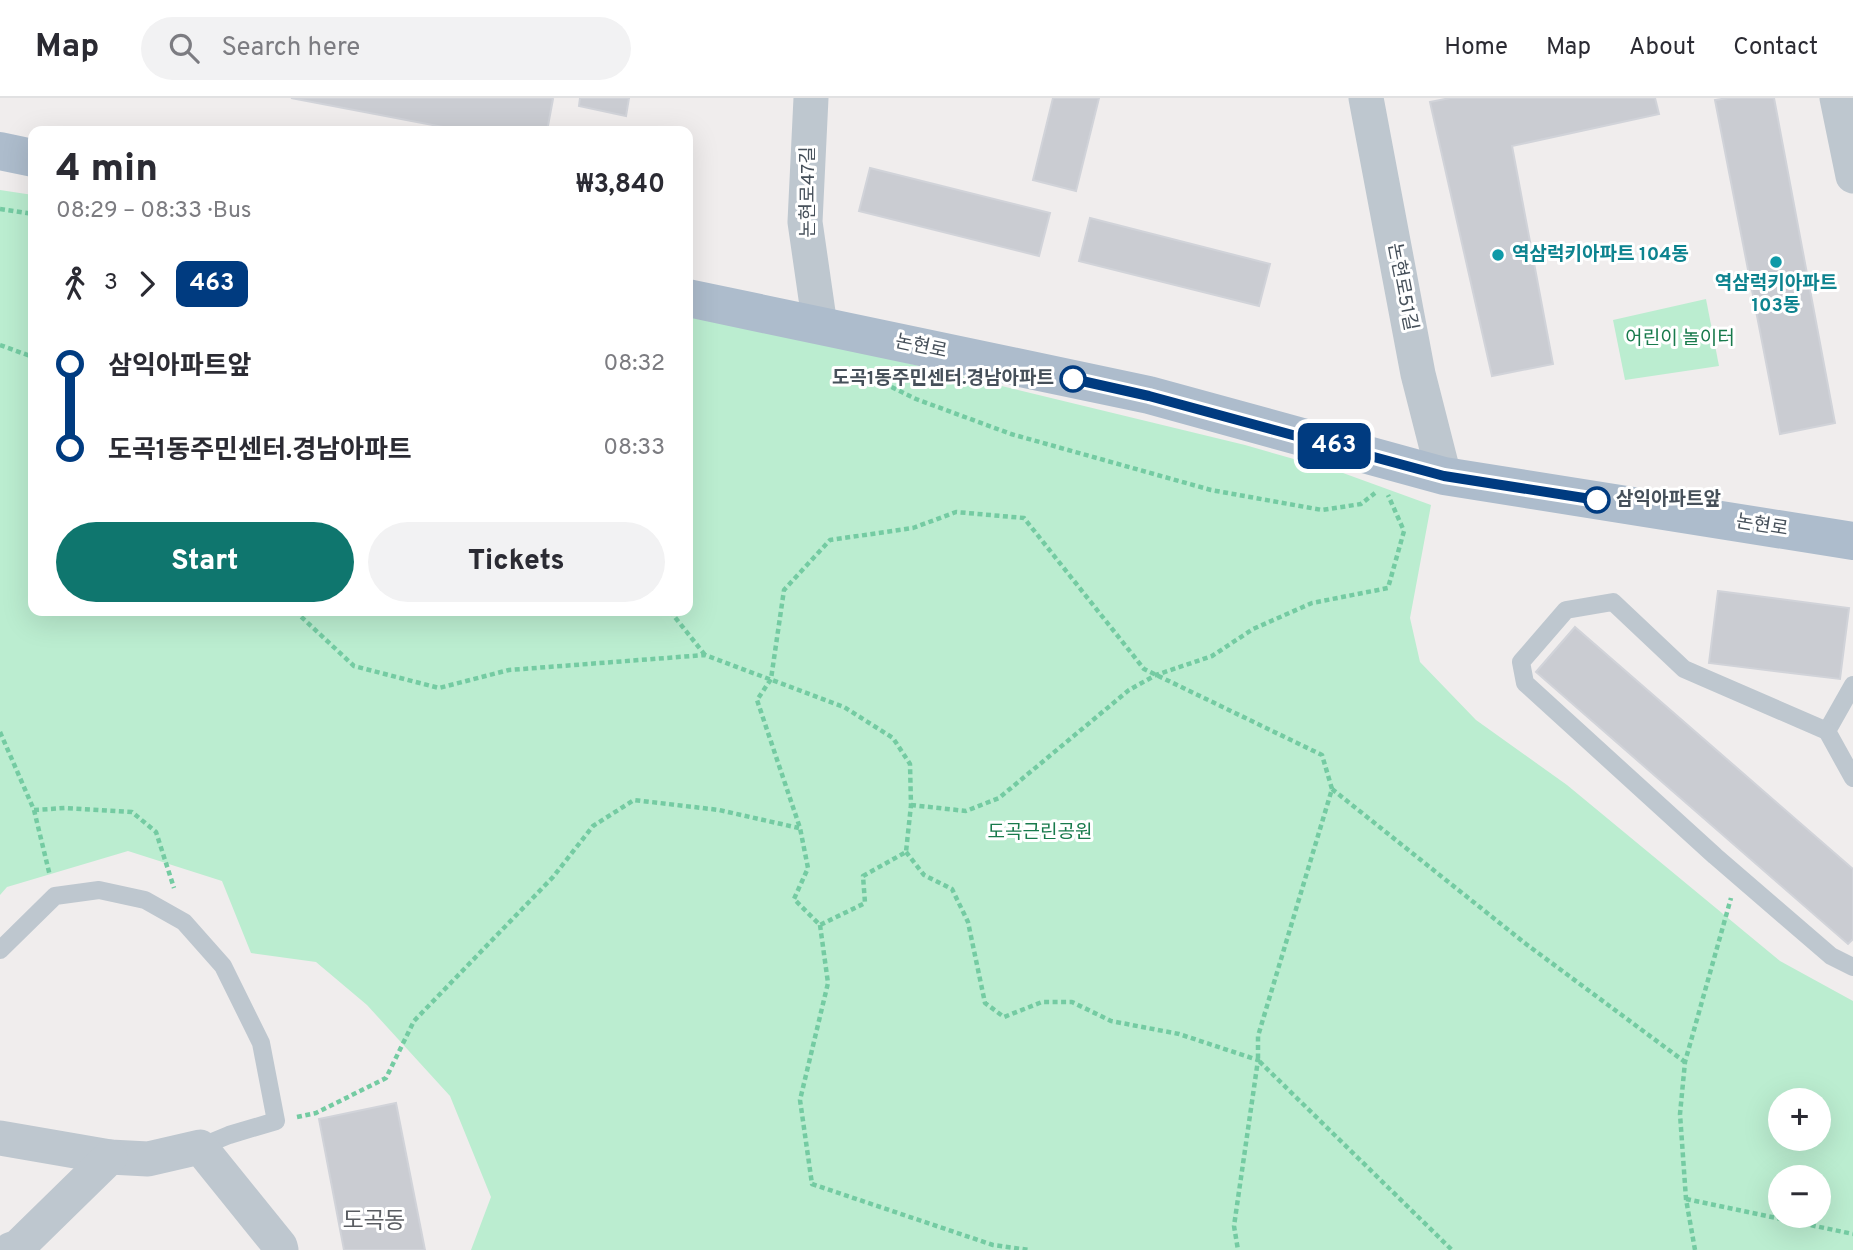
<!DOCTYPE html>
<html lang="en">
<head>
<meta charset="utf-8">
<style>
	:root { --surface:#fff; --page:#f2f2f3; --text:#2b2b33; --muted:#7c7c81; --line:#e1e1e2; --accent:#0f766e }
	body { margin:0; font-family:Overpass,"Noto Sans KR",sans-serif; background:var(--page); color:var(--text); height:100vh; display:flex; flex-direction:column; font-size:26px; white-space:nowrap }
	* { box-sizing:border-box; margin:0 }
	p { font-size:23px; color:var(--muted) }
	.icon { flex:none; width:38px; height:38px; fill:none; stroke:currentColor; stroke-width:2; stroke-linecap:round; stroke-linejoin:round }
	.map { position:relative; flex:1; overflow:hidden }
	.details { position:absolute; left:28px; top:28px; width:665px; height:490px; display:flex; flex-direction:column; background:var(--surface); border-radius:14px; box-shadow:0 7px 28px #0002 }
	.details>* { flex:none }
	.badge { padding:0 14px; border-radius:10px; font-size:24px; line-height:46px }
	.controls { position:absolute; left:1768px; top:990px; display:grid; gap:14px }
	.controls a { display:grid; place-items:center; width:63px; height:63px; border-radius:50%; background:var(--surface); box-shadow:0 7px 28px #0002; font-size:35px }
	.map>.badge { position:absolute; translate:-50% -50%; box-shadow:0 0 0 4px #fff }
	.legs { display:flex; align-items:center; gap:10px; height:77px; padding:0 28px; font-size:23px }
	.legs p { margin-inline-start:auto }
	.head { display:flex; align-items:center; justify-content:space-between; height:119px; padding:0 28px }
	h1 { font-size:38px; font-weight:800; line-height:52px }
	.primary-button { display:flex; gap:14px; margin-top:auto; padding:14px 28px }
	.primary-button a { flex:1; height:80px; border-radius:42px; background:var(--accent); color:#fff; font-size:28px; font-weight:800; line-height:80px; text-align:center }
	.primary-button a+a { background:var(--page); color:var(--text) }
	ul { padding:0 28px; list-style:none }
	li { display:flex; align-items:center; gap:24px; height:84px; font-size:26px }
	li i { display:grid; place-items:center; width:10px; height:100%; margin:0 9px; background:currentColor }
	li i::after { content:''; width:18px; height:18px; margin:-9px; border:5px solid; border-radius:50%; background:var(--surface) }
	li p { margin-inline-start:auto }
	li:first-child i { background:linear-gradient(#0000 50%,currentColor 0) }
	li:last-child i { background:linear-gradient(currentColor 50%,#0000 0) }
	header { display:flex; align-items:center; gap:42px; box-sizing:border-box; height:98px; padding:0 35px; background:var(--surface); border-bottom:2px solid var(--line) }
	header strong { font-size:33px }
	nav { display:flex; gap:38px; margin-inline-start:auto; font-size:24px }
	.search { width:490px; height:63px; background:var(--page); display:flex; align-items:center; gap:18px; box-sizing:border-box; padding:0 24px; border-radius:38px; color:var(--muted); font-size:26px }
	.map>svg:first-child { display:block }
	.green { fill:#bbedd0; fill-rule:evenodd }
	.building { fill:#caccd2; stroke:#d1d3d9; stroke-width:2 }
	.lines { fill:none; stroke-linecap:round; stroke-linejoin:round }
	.path { stroke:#74cba2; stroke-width:4.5; stroke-dasharray:5 3.5; stroke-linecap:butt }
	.lane { stroke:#bec7cf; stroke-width:18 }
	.street { stroke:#bec7cf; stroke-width:35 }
	.primary { stroke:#adbccc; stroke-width:38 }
	.line-1-casing { stroke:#fff; stroke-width:16 }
	.line-1 { stroke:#003b80; stroke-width:10 }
	.culture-dot { fill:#0f9aa8; stroke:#fff; stroke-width:2.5 }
	.stop-1-dot { fill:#fff; stroke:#003b80; stroke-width:3.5 }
	.labels { text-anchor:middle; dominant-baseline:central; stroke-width:6; stroke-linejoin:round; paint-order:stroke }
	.street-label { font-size:19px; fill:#46505a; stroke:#fff }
	.culture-label { font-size:19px; font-weight:bold; fill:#0d838f; stroke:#fff; text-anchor:start }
	.park-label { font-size:19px; fill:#187a4c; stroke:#fff }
	.stop-label { font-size:19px; font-weight:bold; fill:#46505a; stroke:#fff; text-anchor:end }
	.quarter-label { font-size:23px; fill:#5a5d62; stroke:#fff }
</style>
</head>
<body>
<header>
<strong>Map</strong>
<div class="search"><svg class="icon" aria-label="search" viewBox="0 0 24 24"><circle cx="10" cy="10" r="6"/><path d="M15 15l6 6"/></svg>Search here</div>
<nav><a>Home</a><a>Map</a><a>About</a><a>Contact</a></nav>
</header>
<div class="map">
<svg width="1853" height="1152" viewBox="0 0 1853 1152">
	<rect width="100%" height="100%" fill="#f0eded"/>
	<g class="green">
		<path d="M 0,92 L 33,97 L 33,513 L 688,513 L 688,210 L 899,263 L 1245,347 L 1343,375 L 1431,407 L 1410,520 L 1420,564 L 1476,622 L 1567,687 L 1780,863 L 1853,903 L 1853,1152 L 471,1152 L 491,1099 L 450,998 L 367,907 L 316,864 L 251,855 L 222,783 L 128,753 L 7,789 L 0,797 ZM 1780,1003 L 1818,1003 L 1818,1041 L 1780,1041 ZM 1780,1080 L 1818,1080 L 1818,1118 L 1780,1118 Z"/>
		<path d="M 1706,201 L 1719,268 L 1625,282 L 1613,222 Z"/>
	</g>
	<g class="building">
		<path d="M 291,0 L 551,0 L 553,1 L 547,33 L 464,33 Z"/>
		<path d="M 580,0 L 629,0 L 626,18 L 579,8 Z"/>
		<path d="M 1053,0 L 1099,0 L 1076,93 L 1033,82 Z"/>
		<path d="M 1450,0 L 1655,0 L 1659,16 L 1512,48 L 1553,266 L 1492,278 L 1430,4 Z"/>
		<path d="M 1728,0 L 1774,0 L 1835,325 L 1780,336 L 1715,2 Z"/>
		<path d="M 870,70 L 1050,115 L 1039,158 L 859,113 Z"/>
		<path d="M 1090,120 L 1270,166 L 1259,208 L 1079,163 Z"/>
		<path d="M 1718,493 L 1849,510 L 1840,581 L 1709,565 Z"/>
		<path d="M 1575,529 L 1853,771 L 1853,841 L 1848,846 L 1536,574 Z"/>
		<path d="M 396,1005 L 425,1152 L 344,1152 L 319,1021 Z"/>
	</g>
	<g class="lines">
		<g class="path">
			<path d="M 0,111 L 33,116"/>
			<path d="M 0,247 L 33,259"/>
			<path d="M 861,274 L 916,301 L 1011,336 L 1211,392 L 1322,412 L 1361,406 L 1375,395"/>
			<path d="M 295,513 L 354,568 L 439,590 L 509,572 L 705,557 L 844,609 L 893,640 L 910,666 L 911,707 L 906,754 L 863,778 L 865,805 L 820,827 L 794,801 L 808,770 L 800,730 L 757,602 L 771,581 L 784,492 L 830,442 L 913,430 L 956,414 L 1024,420 L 1144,571 L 1322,657 L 1332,691 L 1258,938 L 1258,962 L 1452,1152"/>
			<path d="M 670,513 L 705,557"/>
			<path d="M 0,634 L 34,712 L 50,778"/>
			<path d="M 1332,691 L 1526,846 L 1685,964"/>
			<path d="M 911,707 L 966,713 L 999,700 L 1129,592 L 1156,577 L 1212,558 L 1253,531 L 1312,505 L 1388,490 L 1404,433 L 1388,397"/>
			<path d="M 34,712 L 65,710 L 132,714 L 156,734 L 174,790"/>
			<path d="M 906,754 L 924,777 L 952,791 L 968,824 L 985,905 L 1004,919 L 1042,904 L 1072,904 L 1111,923 L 1179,936 L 1258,962 L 1234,1128 L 1238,1152"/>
			<path d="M 820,827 L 828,885 L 800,1002 L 812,1086 L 993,1147 L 1029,1152"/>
			<path d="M 297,1019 L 316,1015 L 386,980 L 414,923 L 553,779 L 593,728 L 634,702 L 719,712 L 799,730"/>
			<path d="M 1686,1101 L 1853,1136"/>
			<path d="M 1695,1152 L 1686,1101 L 1680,1016 L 1685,964 L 1731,800"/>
		</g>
		<g class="lane">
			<path d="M 1853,587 L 1827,633 L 1853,680"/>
			<path d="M 1827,633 L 1684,571 L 1613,504 L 1566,512 L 1521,564 L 1525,585 L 1715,758 L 1831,858 L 1853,869"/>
			<path d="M 0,852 L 55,798 L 99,792 L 145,802 L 184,824 L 223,868 L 261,945 L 276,1023 L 229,1037 L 200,1049"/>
		</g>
		<g class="street">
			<path d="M 811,0 L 805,124 L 820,228"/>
			<path d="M 1366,0 L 1418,276 L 1444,378"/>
			<path d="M 1837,0 L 1853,78"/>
			<path d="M 0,1040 L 110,1059 L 148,1061 L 200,1049 L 280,1148 L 281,1152"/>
			<path d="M 10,1152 L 18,1149 L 110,1059"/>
		</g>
		<g class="primary">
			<path d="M 0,53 L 33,60"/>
			<path d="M 688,200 L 1149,297 L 1444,378 L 1853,443"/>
		</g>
	</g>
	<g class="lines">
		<defs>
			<path id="line-1" d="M 1073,281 L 1149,298 L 1444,378 L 1597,402"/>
		</defs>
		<use href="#line-1" class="line-1-casing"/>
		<use href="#line-1" class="line-1"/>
	</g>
	<g class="culture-dot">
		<circle cx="1498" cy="157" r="7"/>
		<circle cx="1776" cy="164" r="7"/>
	</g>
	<g class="stop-1-dot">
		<circle cx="1073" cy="281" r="12"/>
		<circle cx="1597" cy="402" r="12"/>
	</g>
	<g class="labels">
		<g class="street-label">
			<text transform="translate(809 94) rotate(-90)">논현로47길</text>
			<text transform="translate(1402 189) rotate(79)">논현로51길</text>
			<text transform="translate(921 249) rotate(12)">논현로</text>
			<text transform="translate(1762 428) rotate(9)">논현로</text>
		</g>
		<g class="culture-label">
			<text x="1512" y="157">역삼럭키아파트 104동</text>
			<text x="1776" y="186" text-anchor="middle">역삼럭키아파트<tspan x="1776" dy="22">103동</tspan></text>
		</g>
		<g class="park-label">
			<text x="1680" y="241">어린이 놀이터</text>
			<text x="1040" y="735">도곡근린공원</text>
		</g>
		<g class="stop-label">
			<text x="1054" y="281">도곡1동주민센터.경남아파트</text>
			<text x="1616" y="402" text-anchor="start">삼익아파트앞</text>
		</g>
		<g class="quarter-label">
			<text x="374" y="1124">도곡동</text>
		</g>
	</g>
</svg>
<div class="controls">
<a>+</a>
<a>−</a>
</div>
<b class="badge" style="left:1334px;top:348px;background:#003b80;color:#fff">463</b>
<section class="details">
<div class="head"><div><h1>4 min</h1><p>08:29 – 08:33 · Bus</p></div><b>₩3,840</b></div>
<div class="legs"><svg class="icon" aria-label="walk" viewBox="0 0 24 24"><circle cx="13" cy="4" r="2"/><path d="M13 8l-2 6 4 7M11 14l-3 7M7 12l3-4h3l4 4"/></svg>3<svg class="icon" aria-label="forward" viewBox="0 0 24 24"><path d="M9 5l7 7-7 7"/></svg><b class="badge" style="background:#003b80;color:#fff">463</b></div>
<ul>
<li><i style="color:#003b80"></i><b>삼익아파트앞</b><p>08:32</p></li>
<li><i style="color:#003b80"></i><b>도곡1동주민센터.경남아파트</b><p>08:33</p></li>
</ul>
<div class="primary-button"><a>Start</a><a>Tickets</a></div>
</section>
</div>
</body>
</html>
